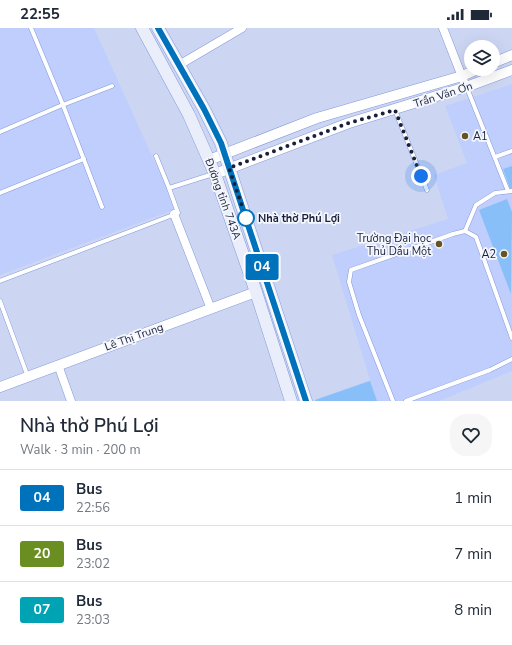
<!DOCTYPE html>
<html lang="en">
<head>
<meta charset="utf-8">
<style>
	:root { --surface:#fff; --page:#f6f6f7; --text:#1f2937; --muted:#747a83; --line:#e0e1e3 }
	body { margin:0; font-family:"Nunito Sans",sans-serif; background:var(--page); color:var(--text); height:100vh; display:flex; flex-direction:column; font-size:15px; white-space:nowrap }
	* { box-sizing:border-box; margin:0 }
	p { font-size:13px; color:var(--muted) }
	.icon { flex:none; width:22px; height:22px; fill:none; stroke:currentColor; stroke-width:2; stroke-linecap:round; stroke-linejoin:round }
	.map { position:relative; height:373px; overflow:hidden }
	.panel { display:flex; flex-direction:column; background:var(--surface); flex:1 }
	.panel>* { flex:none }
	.badge { padding:0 8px; border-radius:3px; font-size:14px; line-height:26px }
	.controls { position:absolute; left:464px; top:12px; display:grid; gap:8px }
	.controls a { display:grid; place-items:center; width:36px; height:36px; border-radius:50%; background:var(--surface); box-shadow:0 4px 16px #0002; font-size:20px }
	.you { position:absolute; width:20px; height:20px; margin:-10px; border:3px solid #fff; border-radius:50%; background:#1a73e8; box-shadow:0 0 0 6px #1a73e833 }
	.map>.badge { position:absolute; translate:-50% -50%; box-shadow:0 0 0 2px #fff }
	.round { display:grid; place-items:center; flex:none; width:42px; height:42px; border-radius:16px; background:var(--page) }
	.head { display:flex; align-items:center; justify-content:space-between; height:68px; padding:0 20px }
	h1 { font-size:19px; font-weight:600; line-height:30px }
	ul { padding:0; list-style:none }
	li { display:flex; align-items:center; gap:12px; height:56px; padding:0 20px; border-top:1px solid var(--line) }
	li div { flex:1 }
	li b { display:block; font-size:15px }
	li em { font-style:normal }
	li .badge { min-width:44px; font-weight:700; text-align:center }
	.status { display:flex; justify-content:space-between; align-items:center; height:28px; padding:0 20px; background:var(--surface); direction:ltr }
	.status svg { height:11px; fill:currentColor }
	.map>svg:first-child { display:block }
	.built { fill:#bfcefc }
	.building { fill:#88bff8 }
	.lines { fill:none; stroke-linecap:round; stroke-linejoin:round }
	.service-casing { stroke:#8499db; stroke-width:5 }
	.minor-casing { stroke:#8499db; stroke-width:9 }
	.tertiary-casing { stroke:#8499db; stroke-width:11 }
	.secondary-casing { stroke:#8499db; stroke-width:13 }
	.service { stroke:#fff; stroke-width:4 }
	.minor { stroke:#fff; stroke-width:8 }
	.tertiary { stroke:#fff; stroke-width:10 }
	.secondary { stroke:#eaeefa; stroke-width:12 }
	.line-casing { stroke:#fff; stroke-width:9 }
	.line { stroke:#0072bc; stroke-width:6 }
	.walk { stroke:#19203a; stroke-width:4; stroke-dasharray:0 7.2 }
	.poi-dot { fill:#665523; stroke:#f5f7fe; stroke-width:1.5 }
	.stop-dot { fill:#fff; stroke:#0072bc; stroke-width:2 }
	.labels { text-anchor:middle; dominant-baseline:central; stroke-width:3.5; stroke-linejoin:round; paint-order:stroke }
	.street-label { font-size:11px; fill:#19203a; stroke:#f5f7fe }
	.poi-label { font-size:11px; fill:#19203a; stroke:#f5f7fe; text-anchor:end }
	.stop-label { font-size:11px; font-weight:bold; fill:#19203a; stroke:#f5f7fe; text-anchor:start }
</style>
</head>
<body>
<div class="status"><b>22:55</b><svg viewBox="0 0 49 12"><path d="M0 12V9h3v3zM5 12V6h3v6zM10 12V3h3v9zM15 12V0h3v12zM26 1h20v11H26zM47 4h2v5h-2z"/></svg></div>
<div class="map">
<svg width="512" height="373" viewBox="0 0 512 373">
	<rect width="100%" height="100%" fill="#ccd6f2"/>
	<g class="built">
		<path d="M 0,0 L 94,0 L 176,181 L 0,247 Z"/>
		<path d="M 512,56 L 512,343 L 439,373 L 321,373 L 320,370 L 370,352 L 332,227 L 448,191 L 434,147 L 467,135 L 445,78 Z"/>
	</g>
	<g class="building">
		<path d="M 512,138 L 512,160 L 510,160 L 503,141 Z"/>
		<path d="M 507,171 L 512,184 L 511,266 L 479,182 Z"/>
		<path d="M 370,353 L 377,373 L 315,373 L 315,372 Z"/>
	</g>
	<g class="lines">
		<defs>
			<g id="service">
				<path d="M 31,0 L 63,77 L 102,179"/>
				<path d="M 467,60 L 508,163"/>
				<path d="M 395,82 L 427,162"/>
				<path d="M 0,104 L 60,78 L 112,58"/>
				<path d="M 495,129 L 512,123"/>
				<path d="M 169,160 L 213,146"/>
				<path d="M 0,165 L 84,131"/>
				<path d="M 465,203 L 476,177 L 495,165 L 512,163"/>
				<path d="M 0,253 L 178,185 L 169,160 L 156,128"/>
				<path d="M 0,273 L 28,349"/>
				<path d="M 393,373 L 359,287 L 349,254 L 351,242 L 453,206 L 465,203 L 476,209 L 512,310"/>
				<path d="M 406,373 L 490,342 L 512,331"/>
			</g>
			<g id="minor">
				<path d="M 443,0 L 466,59"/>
				<path d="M 179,37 L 242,0"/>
				<path d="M 174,186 L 211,281"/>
				<path d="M 58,337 L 71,373"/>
			</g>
			<g id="tertiary">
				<path d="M 493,35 L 512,27"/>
				<path d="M 209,132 L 317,90 L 462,48 L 478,41"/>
				<path d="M 215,146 L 349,95 L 466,59 L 512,42"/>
				<path d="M 0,359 L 256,264"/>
			</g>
			<g id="secondary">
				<path d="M 142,0 L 189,87 L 215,146 L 256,264 L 291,373"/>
				<path d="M 158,0 L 204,81 L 221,115 L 306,373"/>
			</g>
		</defs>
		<use href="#service" class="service-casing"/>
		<use href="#minor" class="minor-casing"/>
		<use href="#tertiary" class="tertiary-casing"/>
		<use href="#secondary" class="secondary-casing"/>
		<use href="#service" class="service"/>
		<use href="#minor" class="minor"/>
		<use href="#tertiary" class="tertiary"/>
		<use href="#secondary" class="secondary"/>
	</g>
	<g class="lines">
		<defs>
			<path id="line" d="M 158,0 L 204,81 L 221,115 L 306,373"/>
		</defs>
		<use href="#line" class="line-casing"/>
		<use href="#line" class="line"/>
		<path class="walk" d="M 246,190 L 229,140 L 349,95 L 395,82 L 421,148"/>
	</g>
	<g class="poi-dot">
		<circle cx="465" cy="108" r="4"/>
		<circle cx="439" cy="216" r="4"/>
		<circle cx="504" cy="226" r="4"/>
	</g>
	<circle class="stop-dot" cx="246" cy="190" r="8"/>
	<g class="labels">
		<g class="street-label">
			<text transform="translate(443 67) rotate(-18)">Trần Văn Ơn</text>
			<text transform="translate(223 171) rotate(70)">Đường tỉnh 743A</text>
			<text transform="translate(134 309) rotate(-20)">Lê Thị Trung</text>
		</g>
		<g class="poi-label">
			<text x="473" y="108" text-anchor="start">A1</text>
			<text x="431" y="210">Trường Đại học<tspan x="431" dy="13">Thủ Dầu Một</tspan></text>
			<text x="496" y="226">A2</text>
		</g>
		<g class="stop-label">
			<text x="258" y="190">Nhà thờ Phú Lợi</text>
		</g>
	</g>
</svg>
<div class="controls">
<a><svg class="icon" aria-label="layers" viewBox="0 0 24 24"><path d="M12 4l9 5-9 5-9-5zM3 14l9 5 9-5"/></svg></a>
</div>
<div class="you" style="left:421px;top:148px"></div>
<b class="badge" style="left:262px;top:239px;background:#0072bc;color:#fff">04</b>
</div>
<section class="panel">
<div class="head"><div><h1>Nhà thờ Phú Lợi</h1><p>Walk · 3 min · 200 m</p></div><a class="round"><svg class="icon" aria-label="heart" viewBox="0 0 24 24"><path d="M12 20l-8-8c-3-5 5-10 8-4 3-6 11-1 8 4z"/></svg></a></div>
<ul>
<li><span class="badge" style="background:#0072bc;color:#fff">04</span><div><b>Bus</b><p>22:56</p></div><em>1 min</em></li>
<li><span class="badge" style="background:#6b8e23;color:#fff">20</span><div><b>Bus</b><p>23:02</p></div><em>7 min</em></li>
<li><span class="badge" style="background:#00a3b4;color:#fff">07</span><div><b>Bus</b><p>23:03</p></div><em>8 min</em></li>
</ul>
</section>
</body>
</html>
